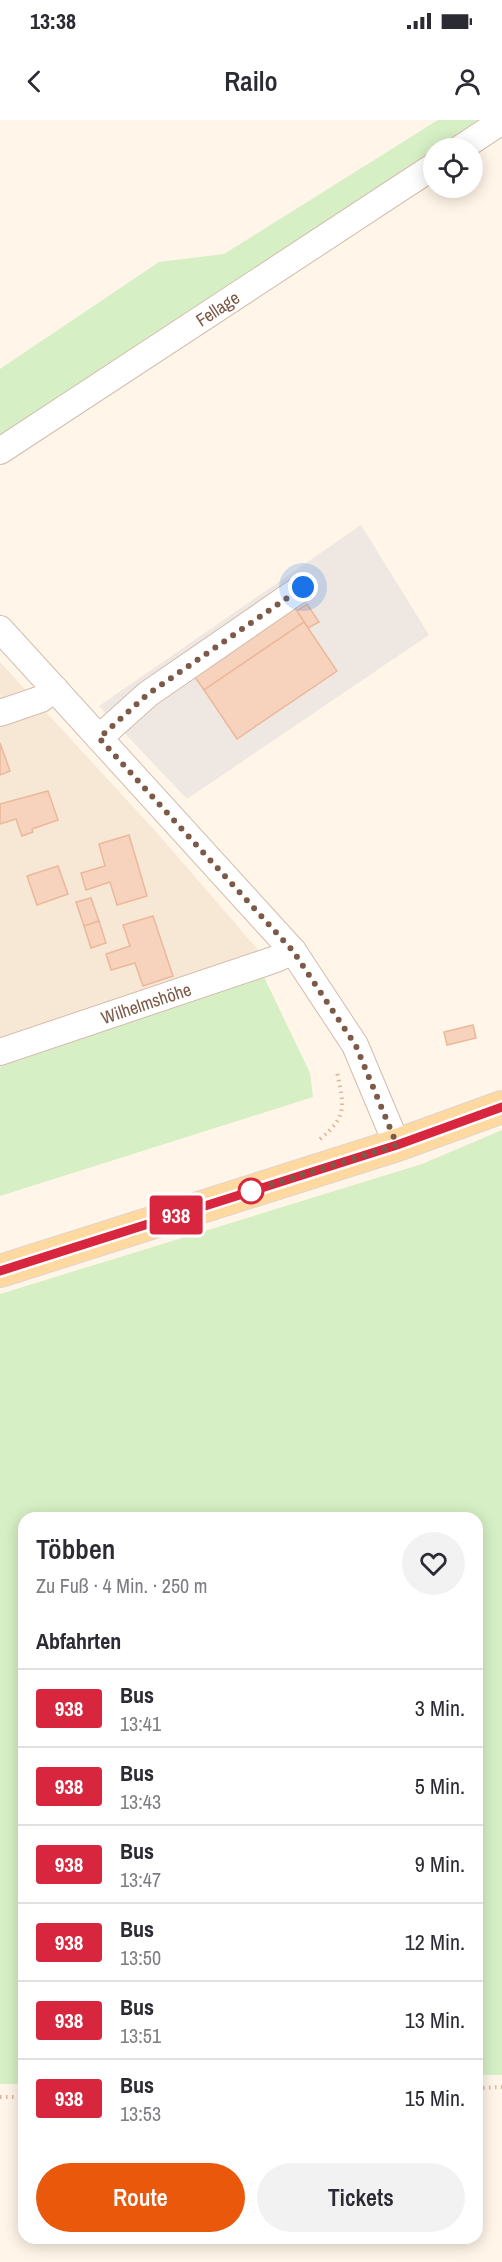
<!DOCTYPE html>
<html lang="de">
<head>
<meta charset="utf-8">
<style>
	:root { --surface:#fff; --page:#f2f2f3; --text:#2b2b33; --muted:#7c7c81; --line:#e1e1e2; --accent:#ea580c }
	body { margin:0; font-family:"Archivo Narrow",sans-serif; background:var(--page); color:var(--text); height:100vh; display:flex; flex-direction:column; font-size:22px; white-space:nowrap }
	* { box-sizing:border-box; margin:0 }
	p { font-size:20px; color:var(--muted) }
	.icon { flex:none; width:33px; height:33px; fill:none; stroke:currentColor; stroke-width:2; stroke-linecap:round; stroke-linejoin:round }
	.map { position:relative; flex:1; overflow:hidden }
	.side { position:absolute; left:18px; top:1392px; width:465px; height:732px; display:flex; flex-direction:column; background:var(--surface); border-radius:18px; box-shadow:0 3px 15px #0003 }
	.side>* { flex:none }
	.badge { padding:0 12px; border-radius:4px; font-size:21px; line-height:39px }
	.buttons { position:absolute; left:423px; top:18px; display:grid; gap:12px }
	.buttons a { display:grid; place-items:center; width:60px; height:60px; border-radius:50%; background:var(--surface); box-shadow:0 3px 15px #0003; font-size:30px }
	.you { position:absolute; width:30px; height:30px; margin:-15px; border:4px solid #fff; border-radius:50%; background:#1a73e8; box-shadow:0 0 0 9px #1a73e833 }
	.map>.badge { position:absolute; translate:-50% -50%; box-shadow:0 0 0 3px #fff }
	h2 { padding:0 18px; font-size:22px; line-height:54px }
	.round { display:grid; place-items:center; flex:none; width:63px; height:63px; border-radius:32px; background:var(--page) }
	.overview { display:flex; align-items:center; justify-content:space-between; height:102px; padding:0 18px }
	h1 { font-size:28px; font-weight:600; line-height:45px }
	.action { display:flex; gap:12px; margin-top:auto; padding:12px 18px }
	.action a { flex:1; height:69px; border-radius:36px; background:var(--accent); color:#fff; font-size:24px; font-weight:600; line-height:69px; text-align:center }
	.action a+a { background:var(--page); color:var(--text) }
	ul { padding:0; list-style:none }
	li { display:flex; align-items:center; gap:18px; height:78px; padding:0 18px; border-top:2px solid var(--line) }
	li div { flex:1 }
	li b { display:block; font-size:22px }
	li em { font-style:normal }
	li .badge { min-width:66px; font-weight:700; text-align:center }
	.status { display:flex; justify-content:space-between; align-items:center; height:42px; padding:0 30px; background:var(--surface); direction:ltr }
	.status svg { height:16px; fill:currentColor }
	header { display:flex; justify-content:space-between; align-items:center; height:78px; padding:0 18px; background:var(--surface); font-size:27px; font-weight:600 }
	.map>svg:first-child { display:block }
	.residential { fill:#f7e7d5 }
	.industrial { fill:#efe8e2 }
	.green { fill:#d6efc4 }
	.building { fill:#f7d2bc; stroke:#ecb89b; stroke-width:1.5 }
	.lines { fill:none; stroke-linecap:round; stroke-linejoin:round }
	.minor-casing { stroke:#d3bcac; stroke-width:28 }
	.major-casing { stroke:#ddd4cf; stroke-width:34 }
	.path { stroke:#ddb59e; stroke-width:4; stroke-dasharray:1.5 4.5; stroke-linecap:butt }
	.minor { stroke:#fff; stroke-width:26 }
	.major { stroke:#ffd99f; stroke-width:32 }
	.line-casing { stroke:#fff; stroke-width:14 }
	.line { stroke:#d7263d; stroke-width:9 }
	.walk { stroke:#7d5948; stroke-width:6; stroke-dasharray:0 10.8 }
	.stop-dot { fill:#fff; stroke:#d7263d; stroke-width:3 }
	.labels { text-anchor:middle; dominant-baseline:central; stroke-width:4.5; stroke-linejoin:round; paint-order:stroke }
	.street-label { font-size:18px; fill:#7d5948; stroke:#fff9f1 }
</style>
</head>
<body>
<div class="status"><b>13:38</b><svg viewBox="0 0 49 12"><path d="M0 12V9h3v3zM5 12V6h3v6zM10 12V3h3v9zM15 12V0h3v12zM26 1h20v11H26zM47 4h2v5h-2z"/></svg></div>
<header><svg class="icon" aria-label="back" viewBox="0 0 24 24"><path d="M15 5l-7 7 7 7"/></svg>Railo<svg class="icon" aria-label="person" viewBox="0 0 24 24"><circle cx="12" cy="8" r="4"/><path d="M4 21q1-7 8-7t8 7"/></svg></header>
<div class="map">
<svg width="502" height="2142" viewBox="0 0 502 2142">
	<rect width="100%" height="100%" fill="#fff5e8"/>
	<path class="residential" d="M 0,542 L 158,714 L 278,853 L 0,947 Z"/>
	<path class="industrial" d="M 361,405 L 429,515 L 187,679 L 99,586 Z"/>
	<g class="green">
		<path d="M 438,0 L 478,0 L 0,317 L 0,249 L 159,142 L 224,134 Z"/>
		<path d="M 264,857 L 310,953 L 313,977 L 0,1076 L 0,947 Z"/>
		<path d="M 502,1010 L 502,1955 L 477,1955 L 477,1398 L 24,1398 L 24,1964 L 0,1964 L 0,1174 L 422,1044 Z"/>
	</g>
	<g class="building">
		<path d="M 307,484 L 319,502 L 308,508 L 297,491 Z"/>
		<path d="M 295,488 L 304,502 L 204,570 L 194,556 Z"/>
		<path d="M 304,502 L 337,551 L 237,619 L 204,570 Z"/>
		<path d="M 0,623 L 10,651 L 0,655 Z"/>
		<path d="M 48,671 L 58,700 L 32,709 L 33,712 L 22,716 L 16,699 L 0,704 L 0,684 Z"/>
		<path d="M 129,715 L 147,776 L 117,785 L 110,762 L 86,770 L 81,753 L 105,746 L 99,724 Z"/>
		<path d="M 58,746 L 68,774 L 37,785 L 27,756 Z"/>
		<path d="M 91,778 L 99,801 L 84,806 L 76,782 Z"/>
		<path d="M 153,796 L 173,856 L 143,866 L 135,843 L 111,850 L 106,834 L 130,826 L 123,805 Z"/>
		<path d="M 99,801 L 106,823 L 91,828 L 84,806 Z"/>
		<path d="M 473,905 L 476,918 L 447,925 L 444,912 Z"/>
	</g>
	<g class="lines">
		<defs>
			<g id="minor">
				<path d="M 461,28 L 502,1"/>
				<path id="s1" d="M 0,331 L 434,46"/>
				<path d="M 0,509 L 293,831 L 355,925 L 397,1025"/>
				<path d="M 0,593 L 41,579 L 55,569"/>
				<path d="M 99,618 L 148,574 L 303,467"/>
				<path id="s2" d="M 0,932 L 276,839 L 293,831"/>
			</g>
			<path id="major" d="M 0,1151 L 397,1025 L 502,987"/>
		</defs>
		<use href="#minor" class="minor-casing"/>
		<use href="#major" class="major-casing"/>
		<g class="path">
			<path d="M 320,1019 C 348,996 344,986 337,952"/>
			<path d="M 477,1968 L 502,1967"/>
			<path d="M 0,1977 L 24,1977"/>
		</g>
		<use href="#minor" class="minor"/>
		<use href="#major" class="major"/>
	</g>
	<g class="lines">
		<defs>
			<path id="line" d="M 0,1151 L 397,1025 L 502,987"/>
		</defs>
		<use href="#line" class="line-casing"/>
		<use href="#line" class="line"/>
		<path class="walk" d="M 251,1071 L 397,1025 L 356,926 L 293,831 L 99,618 L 148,574 L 303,467"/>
	</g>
	<circle class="stop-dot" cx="251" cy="1071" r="12"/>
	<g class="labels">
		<g class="street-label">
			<text stroke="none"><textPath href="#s1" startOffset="260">Fellage</textPath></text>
			<text stroke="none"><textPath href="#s2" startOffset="154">Wilhelmshöhe</textPath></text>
		</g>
	</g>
</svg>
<div class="buttons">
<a><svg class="icon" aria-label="locate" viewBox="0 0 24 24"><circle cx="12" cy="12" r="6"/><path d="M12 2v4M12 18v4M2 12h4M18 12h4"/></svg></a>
</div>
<div class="you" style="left:303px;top:467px"></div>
<b class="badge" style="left:176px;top:1095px;background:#d7263d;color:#fff">938</b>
<section class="side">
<div class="overview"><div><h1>Többen</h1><p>Zu Fuß · 4 Min. · 250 m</p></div><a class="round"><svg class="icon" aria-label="heart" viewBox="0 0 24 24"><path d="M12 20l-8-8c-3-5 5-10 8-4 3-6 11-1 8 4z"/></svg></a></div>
<h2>Abfahrten</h2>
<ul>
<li><span class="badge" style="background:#d7263d;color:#fff">938</span><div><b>Bus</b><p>13:41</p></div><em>3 Min.</em></li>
<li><span class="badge" style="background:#d7263d;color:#fff">938</span><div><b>Bus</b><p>13:43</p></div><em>5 Min.</em></li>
<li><span class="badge" style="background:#d7263d;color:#fff">938</span><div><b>Bus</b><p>13:47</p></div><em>9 Min.</em></li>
<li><span class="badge" style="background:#d7263d;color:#fff">938</span><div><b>Bus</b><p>13:50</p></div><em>12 Min.</em></li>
<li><span class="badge" style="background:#d7263d;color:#fff">938</span><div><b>Bus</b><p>13:51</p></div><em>13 Min.</em></li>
<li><span class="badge" style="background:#d7263d;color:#fff">938</span><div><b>Bus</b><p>13:53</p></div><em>15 Min.</em></li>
</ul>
<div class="action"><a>Route</a><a>Tickets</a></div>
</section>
</div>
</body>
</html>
